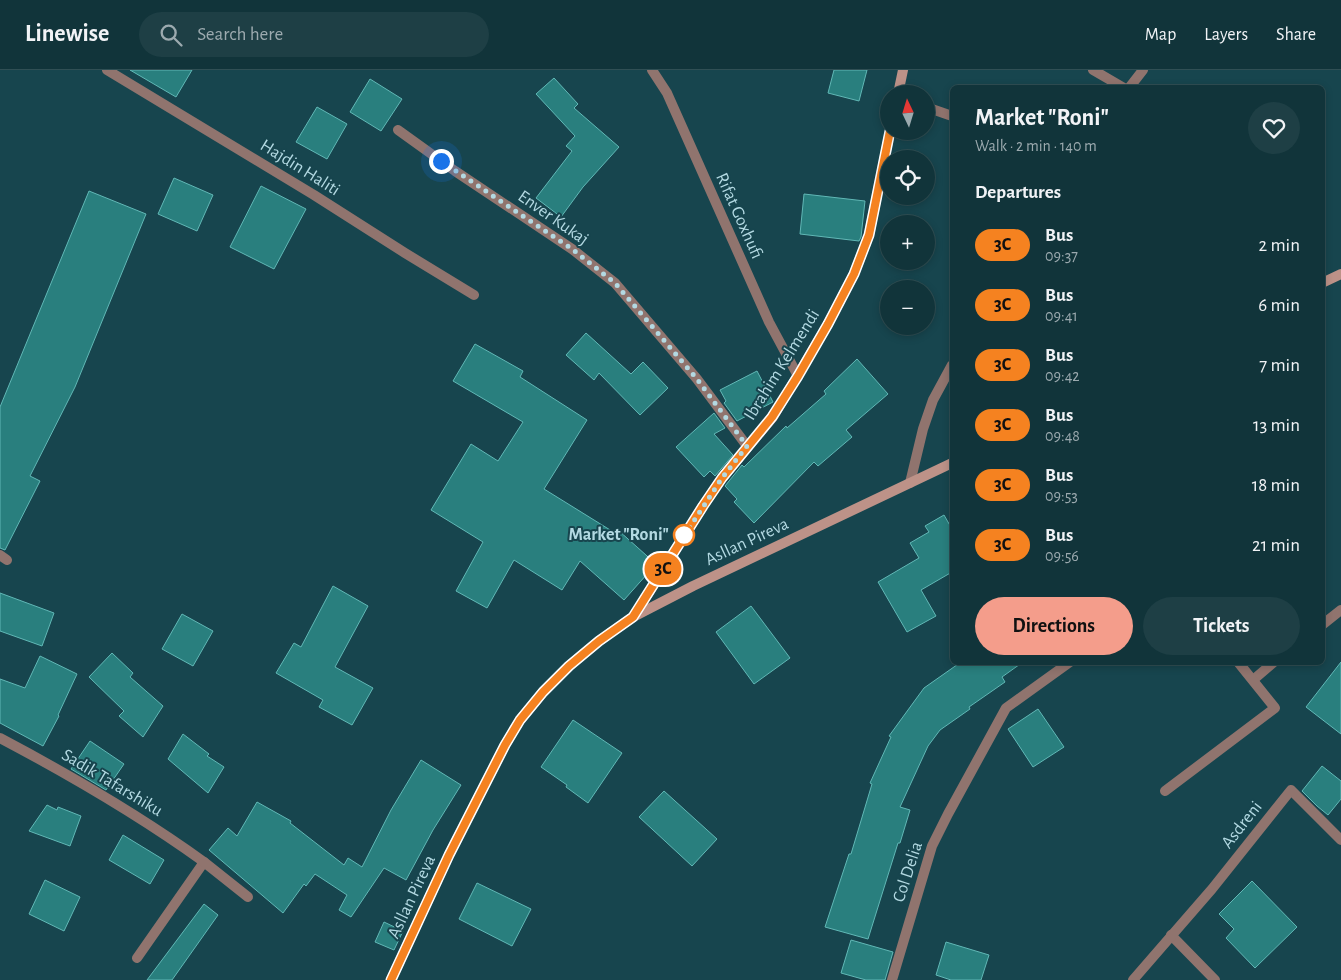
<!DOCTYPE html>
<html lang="en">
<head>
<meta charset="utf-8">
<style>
	:root { --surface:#11343a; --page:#1e3f45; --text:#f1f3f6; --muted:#9caaaf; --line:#304f54; --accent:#f49d8b }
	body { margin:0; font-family:"Alegreya Sans",sans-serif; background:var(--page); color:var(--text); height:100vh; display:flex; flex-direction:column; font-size:19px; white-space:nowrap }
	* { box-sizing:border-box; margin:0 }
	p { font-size:16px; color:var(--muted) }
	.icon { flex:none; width:28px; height:28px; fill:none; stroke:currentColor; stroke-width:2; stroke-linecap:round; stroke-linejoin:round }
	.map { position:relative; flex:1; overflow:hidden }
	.side { position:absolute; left:950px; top:15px; width:375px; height:580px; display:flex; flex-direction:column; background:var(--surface); border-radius:8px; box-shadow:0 2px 8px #0003,0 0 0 1px var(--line) }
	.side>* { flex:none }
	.badge { padding:0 10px; border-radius:16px; font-size:18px; line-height:32px }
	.needle { width:32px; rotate:356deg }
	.controls { position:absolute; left:880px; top:15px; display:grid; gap:10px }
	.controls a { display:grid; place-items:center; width:55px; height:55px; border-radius:50%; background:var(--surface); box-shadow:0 2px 8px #0003,0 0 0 1px var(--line); font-size:25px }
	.you { position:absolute; width:25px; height:25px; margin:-12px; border:4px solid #fff; border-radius:50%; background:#1a73e8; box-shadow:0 0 0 8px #1a73e833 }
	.map>.badge { position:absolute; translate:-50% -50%; box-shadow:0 0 0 2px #fff }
	h2 { padding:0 25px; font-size:19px; line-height:45px }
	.round { display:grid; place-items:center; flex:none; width:52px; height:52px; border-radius:26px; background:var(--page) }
	.summary { display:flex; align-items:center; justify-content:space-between; height:85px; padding:0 25px }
	h1 { font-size:24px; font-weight:700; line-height:38px }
	.action { display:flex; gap:10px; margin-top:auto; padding:10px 25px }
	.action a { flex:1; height:58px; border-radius:30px; background:var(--accent); color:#111; font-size:20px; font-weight:700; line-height:58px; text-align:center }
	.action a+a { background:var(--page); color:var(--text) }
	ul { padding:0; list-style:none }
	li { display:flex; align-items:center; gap:15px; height:60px; padding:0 25px }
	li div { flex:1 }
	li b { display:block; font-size:19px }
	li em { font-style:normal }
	li .badge { min-width:55px; font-weight:700; text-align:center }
	header { display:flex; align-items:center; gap:30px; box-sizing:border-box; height:70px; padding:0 25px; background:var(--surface); border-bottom:1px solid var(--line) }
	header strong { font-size:24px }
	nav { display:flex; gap:28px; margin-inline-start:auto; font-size:18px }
	.search { width:350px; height:45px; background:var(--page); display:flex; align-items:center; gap:12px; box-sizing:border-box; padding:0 18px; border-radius:28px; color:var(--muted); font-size:19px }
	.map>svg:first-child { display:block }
	.building { fill:#297f7e; stroke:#61b8b6 }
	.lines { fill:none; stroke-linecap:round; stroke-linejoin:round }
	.lane { stroke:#90746e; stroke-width:10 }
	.street { stroke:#90746e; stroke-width:10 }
	.secondary { stroke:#bd9288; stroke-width:10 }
	.line-casing { stroke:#fff; stroke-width:11 }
	.line { stroke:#f58220; stroke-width:8 }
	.walk { stroke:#b3d9e2; stroke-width:5; stroke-dasharray:0 9 }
	.stop-dot { fill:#fff; stroke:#f58220; stroke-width:2.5 }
	.labels { text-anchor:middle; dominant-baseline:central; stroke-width:4; stroke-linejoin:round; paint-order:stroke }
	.street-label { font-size:18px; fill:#b3d9e2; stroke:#17454e }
	.stop-label { font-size:18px; font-weight:bold; fill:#b3d9e2; stroke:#17454e; text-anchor:end }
</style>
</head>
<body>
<header>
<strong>Linewise</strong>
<div class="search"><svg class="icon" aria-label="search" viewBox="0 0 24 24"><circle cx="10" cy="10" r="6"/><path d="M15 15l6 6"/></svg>Search here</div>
<nav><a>Map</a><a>Layers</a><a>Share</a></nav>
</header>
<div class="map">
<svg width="1341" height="910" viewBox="0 0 1341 910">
	<rect width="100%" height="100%" fill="#17454e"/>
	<g class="building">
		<path d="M 130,0 L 192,0 L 176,27 Z"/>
		<path d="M 834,0 L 867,0 L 859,31 L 828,23 Z"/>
		<path d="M 554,8 L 578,34 L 574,38 L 619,77 L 583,117 L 561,147 L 536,128 L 572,81 L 566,76 L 575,66 L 536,24 Z"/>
		<path d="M 370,9 L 402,29 L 381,61 L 350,42 Z"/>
		<path d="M 317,37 L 347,54 L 327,89 L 296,72 Z"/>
		<path d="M 174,108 L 213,125 L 197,161 L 158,144 Z"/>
		<path d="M 261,116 L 306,139 L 274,199 L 230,177 Z"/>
		<path d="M 89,121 L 146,144 L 75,317 L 30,406 L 40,411 L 5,480 L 0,478 L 0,337 Z"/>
		<path d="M 804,124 L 865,131 L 861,167 L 859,171 L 800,164 Z"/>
		<path d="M 586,263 L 631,304 L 643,292 L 668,318 L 640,345 L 599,303 L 594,310 L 566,285 Z"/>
		<path d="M 475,274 L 523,301 L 520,307 L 587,350 L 544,419 L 615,463 L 618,460 L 656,494 L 624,530 L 580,491 L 562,520 L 514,490 L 487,538 L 456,521 L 483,472 L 431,440 L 471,374 L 498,391 L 523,352 L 453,311 Z"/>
		<path d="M 857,289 L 888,324 L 846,360 L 852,367 L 818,396 L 814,392 L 754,453 L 734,432 L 737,429 L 725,416 L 742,395 L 744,397 L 786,356 L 787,358 L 826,324 L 824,321 Z"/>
		<path d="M 757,301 L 773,332 L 737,351 L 724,333 L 726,331 L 720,320 Z"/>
		<path d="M 714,343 L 725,358 L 714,364 L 733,385 L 715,406 L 710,401 L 704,407 L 676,377 Z"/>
		<path d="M 944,445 L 952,459 L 952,502 L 921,520 L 936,546 L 907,562 L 878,512 L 919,488 L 910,473 L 929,462 L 925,456 Z"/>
		<path d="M 333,516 L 368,536 L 335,597 L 373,618 L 352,655 L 319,637 L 323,630 L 276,603 L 294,573 L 301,577 Z"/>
		<path d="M 0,523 L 54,543 L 42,576 L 0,561 Z"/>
		<path d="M 751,536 L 790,588 L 754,614 L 716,562 Z"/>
		<path d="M 182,544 L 213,561 L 193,596 L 162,579 Z"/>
		<path d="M 112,583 L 133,603 L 130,607 L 163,636 L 143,667 L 119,646 L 124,641 L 89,607 Z"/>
		<path d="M 40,586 L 77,604 L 58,645 L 59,646 L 43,676 L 0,653 L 0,609 L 25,618 Z"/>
		<path d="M 961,592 L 1023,592 L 1002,607 L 1005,612 L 969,637 L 970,639 L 940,660 L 928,676 L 900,737 L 910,740 L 900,773 L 898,773 L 868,869 L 825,857 L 849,784 L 851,784 L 872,714 L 870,713 L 891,667 L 889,666 L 924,618 Z"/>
		<path d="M 1341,592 L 1341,664 L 1306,637 Z"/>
		<path d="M 1038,639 L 1064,677 L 1033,697 L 1008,659 Z"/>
		<path d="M 573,650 L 622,683 L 588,733 L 566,717 L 567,715 L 541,697 Z"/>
		<path d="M 183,664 L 209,684 L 207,686 L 224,697 L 208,723 L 168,689 Z"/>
		<path d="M 90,671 L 124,694 L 106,720 L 71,699 Z"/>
		<path d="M 421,690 L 461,715 L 433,760 L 406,810 L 384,798 L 351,847 L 339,840 L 347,825 L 315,804 L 306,816 L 304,814 L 283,843 L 209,780 L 228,758 L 237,766 L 257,732 L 291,751 L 290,753 L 344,795 L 348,788 L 362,797 L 391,740 Z"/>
		<path d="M 1322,696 L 1341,711 L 1341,729 L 1328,745 L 1317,736 L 1302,721 Z"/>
		<path d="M 664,721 L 717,769 L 692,796 L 639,747 Z"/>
		<path d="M 47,735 L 57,740 L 58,737 L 81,746 L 70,776 L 29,761 Z"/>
		<path d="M 123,765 L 164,790 L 150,814 L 109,790 Z"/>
		<path d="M 45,810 L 80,827 L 64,861 L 29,844 Z"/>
		<path d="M 1252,811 L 1297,857 L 1255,898 L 1226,868 L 1234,859 L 1219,844 Z"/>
		<path d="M 477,813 L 531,839 L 512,876 L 459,849 Z"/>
		<path d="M 204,834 L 218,845 L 172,910 L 147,910 Z"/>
		<path d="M 384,852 L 403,861 L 394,880 L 375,872 Z"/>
		<path d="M 851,870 L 893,882 L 885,910 L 866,910 L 841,903 Z"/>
		<path d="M 946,872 L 989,885 L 981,910 L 951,910 L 936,905 Z"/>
	</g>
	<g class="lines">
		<g class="lane">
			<path d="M 107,0 L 314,125 L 405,183 L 474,225"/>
			<path d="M 652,0 L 667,23 L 769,252 L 798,306"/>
			<path d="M 398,60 L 455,101 L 572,179 L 615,213 L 697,309 L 747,376"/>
			<path d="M 0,485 L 7,490"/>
		</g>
		<g class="street">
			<path d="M 1093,0 L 1124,18"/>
			<path d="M 1129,18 L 1143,0"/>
			<path d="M 926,37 L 952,46"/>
			<path d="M 910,413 L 923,359 L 933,330 L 952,295"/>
			<path d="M 1322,555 L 1341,540"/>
			<path d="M 1253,610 L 1274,592"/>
			<path d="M 0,668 C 70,705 139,745 204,792 L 137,888"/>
			<path d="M 1165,721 L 1275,638 L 1238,592"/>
			<path d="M 204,792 L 248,827"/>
			<path d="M 1171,865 L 1215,910"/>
			<path d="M 892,910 L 932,776 L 948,744 L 1006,638 L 1070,592"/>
			<path d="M 1133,910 L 1212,819 L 1291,720 L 1341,770"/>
		</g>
		<g class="secondary">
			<path d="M 898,24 L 903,0"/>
			<path d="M 1322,213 L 1341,204"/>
			<path d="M 634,546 L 703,436 L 722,408 L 773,347 L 828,254 L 854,204 L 869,165 L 890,61"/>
			<path d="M 391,910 L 449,785 L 505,675 L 520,650 L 543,622 L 569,596 L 599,571 L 633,547 L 693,516 L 952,393"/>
		</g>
	</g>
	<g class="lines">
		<defs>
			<path id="line" d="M 391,910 L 449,785 L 505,675 L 520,650 L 543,622 L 569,596 L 599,571 L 633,547 L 703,436 L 722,408 L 772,347 L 798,306 L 828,254 L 854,204 L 869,165 L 890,61"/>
		</defs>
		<use href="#line" class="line-casing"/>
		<use href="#line" class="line"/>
		<path class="walk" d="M 441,91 L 572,179 L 615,213 L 697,309 L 747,376 L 722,408 L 684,466 L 684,465"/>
	</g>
	<circle class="stop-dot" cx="684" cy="465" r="10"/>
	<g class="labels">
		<g class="street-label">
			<text transform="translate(300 98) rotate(32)">Hajdin Haliti</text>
			<text transform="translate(739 146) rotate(66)">Rifat Goxhufi</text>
			<text transform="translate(553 148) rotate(35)">Enver Kukaj</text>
			<text transform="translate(782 295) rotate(-58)">Ibrahim Kelmendi</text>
			<text transform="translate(747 472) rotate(-25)">Asllan Pireva</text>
			<text transform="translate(112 713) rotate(31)">Sadik Tafarshiku</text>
			<text transform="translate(1242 755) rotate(-52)">Asdreni</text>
			<text transform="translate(908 802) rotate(-72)">Col Delia</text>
			<text transform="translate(412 827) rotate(-65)">Asllan Pireva</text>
		</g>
		<g class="stop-label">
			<text x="669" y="465">Market "Roni"</text>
		</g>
	</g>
</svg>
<div class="controls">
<a><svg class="needle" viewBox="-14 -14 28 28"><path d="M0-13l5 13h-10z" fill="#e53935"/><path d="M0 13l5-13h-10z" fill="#9caaaf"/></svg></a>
<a><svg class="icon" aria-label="locate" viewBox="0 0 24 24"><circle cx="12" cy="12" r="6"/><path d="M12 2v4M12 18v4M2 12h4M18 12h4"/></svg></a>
<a>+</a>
<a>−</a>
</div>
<div class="you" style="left:441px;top:91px"></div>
<b class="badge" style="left:663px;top:499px;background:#f58220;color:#111">3C</b>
<section class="side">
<div class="summary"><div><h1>Market &quot;Roni&quot;</h1><p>Walk · 2 min · 140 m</p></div><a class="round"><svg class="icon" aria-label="heart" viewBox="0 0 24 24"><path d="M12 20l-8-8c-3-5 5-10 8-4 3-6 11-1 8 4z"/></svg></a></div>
<h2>Departures</h2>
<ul>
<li><span class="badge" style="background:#f58220;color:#111">3C</span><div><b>Bus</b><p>09:37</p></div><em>2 min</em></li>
<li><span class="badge" style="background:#f58220;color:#111">3C</span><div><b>Bus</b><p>09:41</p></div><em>6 min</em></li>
<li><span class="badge" style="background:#f58220;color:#111">3C</span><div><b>Bus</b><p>09:42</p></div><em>7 min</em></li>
<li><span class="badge" style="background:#f58220;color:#111">3C</span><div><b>Bus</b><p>09:48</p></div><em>13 min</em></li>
<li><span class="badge" style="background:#f58220;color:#111">3C</span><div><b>Bus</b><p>09:53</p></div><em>18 min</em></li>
<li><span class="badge" style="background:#f58220;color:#111">3C</span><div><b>Bus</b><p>09:56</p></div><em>21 min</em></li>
</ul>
<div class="action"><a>Directions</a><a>Tickets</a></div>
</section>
</div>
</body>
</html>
